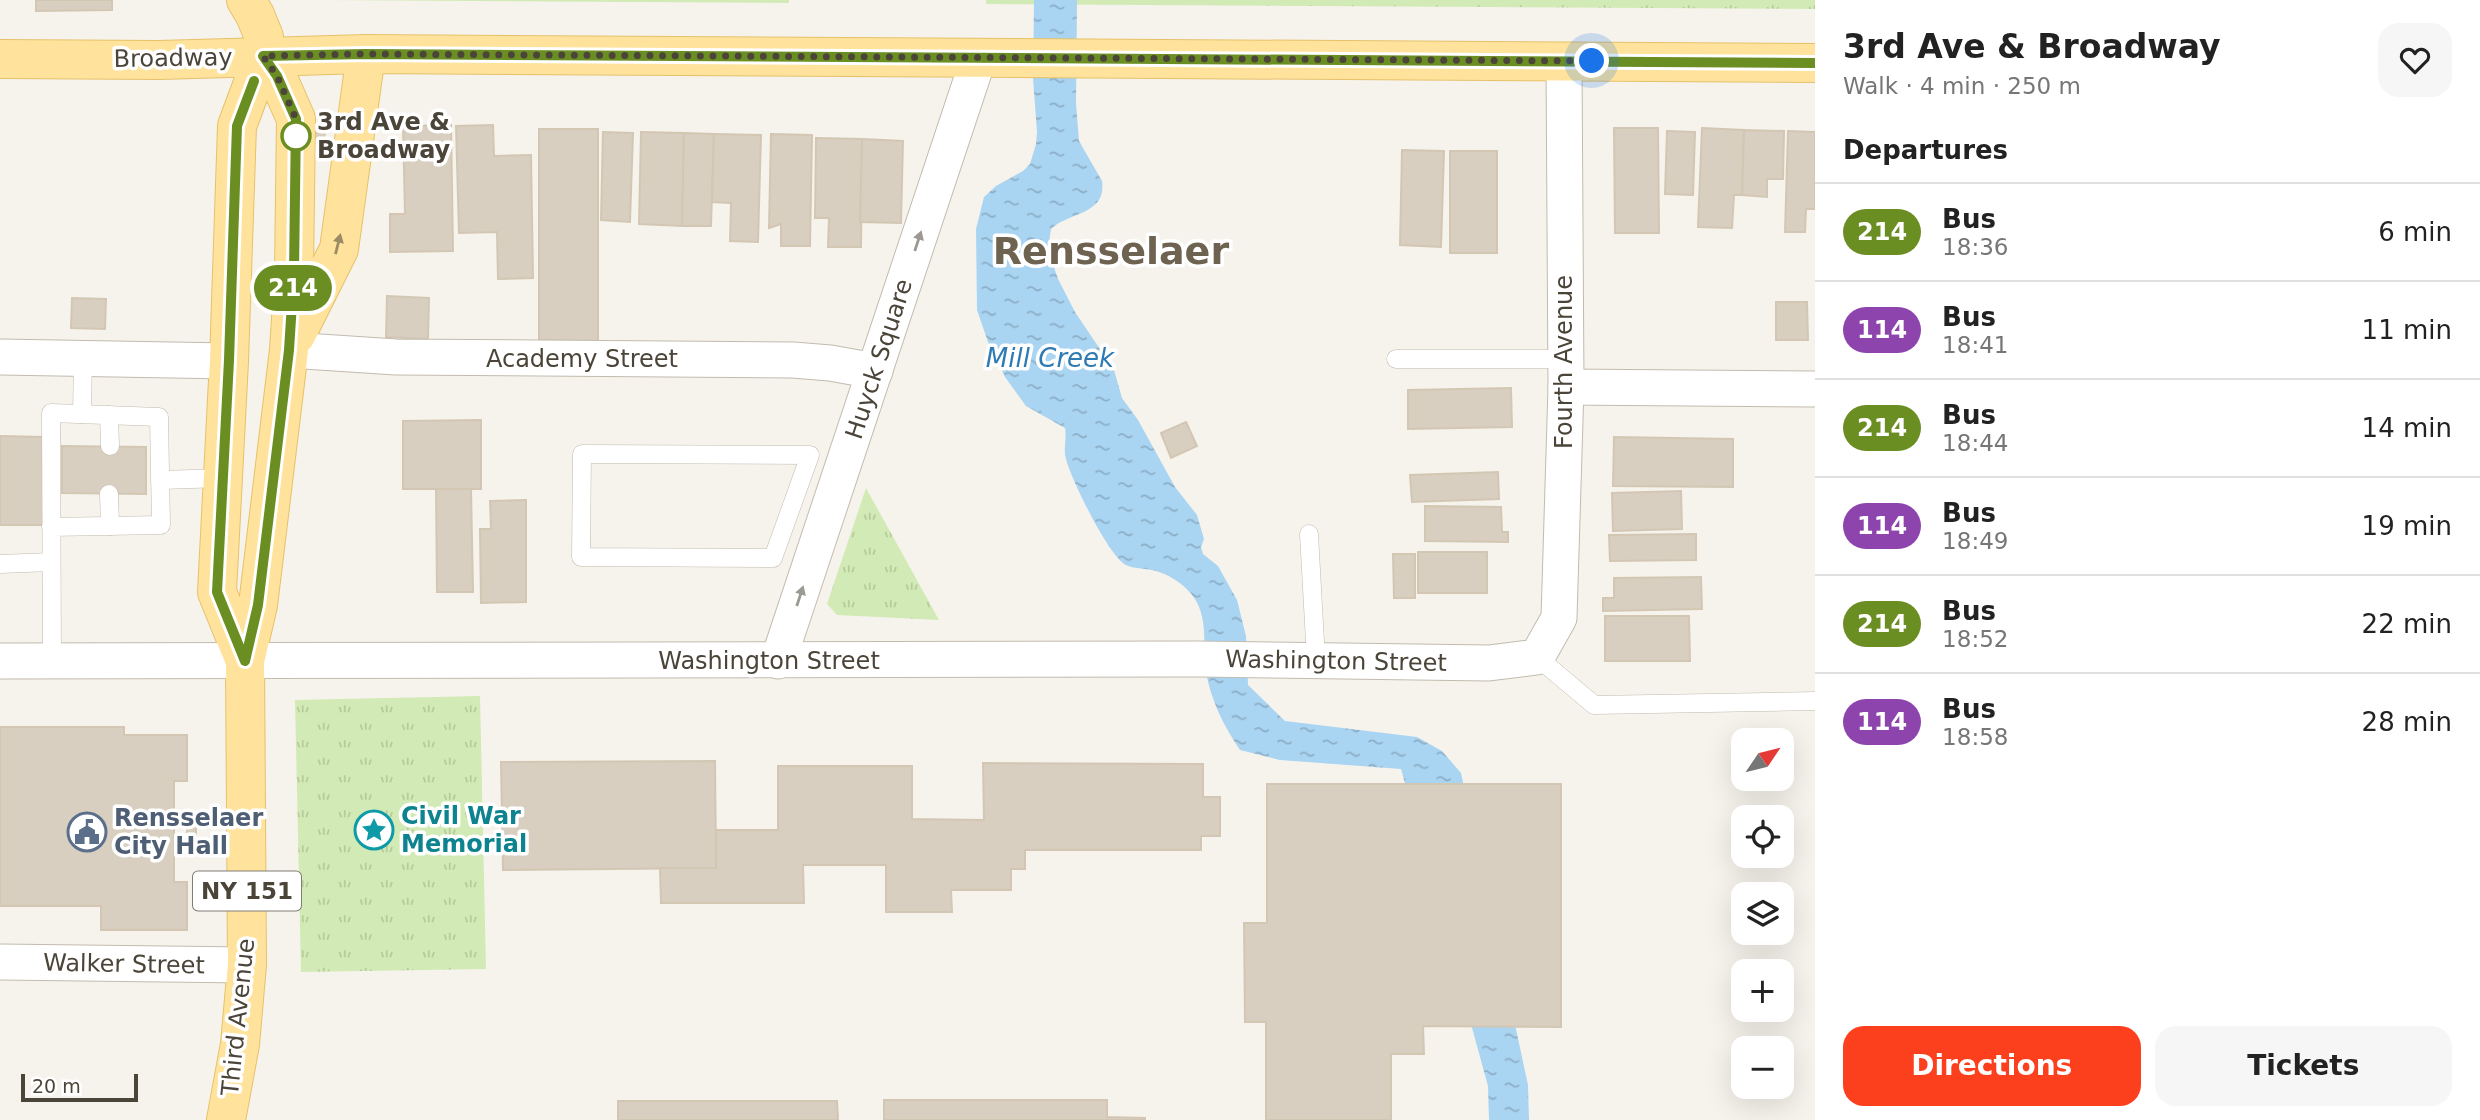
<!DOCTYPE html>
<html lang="en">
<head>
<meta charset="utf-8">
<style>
	:root { --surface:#fff; --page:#f6f6f6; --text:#222; --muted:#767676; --line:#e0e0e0; --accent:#fc3f1d }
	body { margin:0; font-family:"DejaVu Sans",sans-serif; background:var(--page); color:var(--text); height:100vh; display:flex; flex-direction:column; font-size:26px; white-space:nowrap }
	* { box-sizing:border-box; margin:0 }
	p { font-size:23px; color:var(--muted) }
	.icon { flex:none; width:38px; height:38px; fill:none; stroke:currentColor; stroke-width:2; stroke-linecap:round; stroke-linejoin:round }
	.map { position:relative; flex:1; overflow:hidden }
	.details { display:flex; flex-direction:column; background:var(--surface); width:665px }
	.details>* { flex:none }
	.badge { padding:0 14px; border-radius:23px; font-size:24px; line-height:46px }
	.needle { width:46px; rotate:55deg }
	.controls { position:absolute; left:1731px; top:728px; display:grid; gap:14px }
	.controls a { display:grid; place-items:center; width:63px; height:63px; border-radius:14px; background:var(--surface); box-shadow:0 7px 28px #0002; font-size:35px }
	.scale { position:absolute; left:21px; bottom:18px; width:117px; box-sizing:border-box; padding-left:7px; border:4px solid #4b4439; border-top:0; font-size:19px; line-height:24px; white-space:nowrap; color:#4b4439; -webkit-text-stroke:5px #fff; paint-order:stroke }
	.you { position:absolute; width:35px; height:35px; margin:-18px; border:5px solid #fff; border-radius:50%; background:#1a73e8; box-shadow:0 0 0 10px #1a73e833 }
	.map>.badge { position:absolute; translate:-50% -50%; box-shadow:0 0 0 4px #fff }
	h2 { padding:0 28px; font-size:26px; line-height:63px }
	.round { display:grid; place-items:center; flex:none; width:74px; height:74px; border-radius:21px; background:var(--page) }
	.summary { display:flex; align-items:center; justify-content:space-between; height:119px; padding:0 28px }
	h1 { font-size:33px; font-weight:700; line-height:52px }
	.action { display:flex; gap:14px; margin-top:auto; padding:14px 28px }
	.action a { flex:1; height:80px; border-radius:21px; background:var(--accent); color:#fff; font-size:28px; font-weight:700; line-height:80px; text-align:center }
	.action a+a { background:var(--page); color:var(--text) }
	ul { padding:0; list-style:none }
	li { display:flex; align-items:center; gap:21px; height:98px; padding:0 28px; border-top:2px solid var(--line) }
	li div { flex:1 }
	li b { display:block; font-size:26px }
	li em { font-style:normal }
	li .badge { min-width:77px; font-weight:700; text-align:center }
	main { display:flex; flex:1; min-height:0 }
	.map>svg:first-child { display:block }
	.park { fill:url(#park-tufts) }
	.water { fill:url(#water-ripples) }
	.building { fill:#d8cfc1; stroke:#d3c7b4; stroke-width:2 }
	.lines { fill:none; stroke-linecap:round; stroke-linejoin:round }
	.lane-casing { stroke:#c2bbae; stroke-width:19 }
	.street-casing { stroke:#c2bbae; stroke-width:37 }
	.primary-casing { stroke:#e6c16a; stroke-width:40 }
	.lane { stroke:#fff; stroke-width:18 }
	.street { stroke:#fff; stroke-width:35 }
	.primary { stroke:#ffe39c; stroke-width:38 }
	.oneway { fill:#9c9892 }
	.oneway2 { fill:#9c8c66 }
	.line-casing { stroke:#fff; stroke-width:16 }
	.line { stroke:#6b8e23; stroke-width:10 }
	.walk { stroke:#4b4439; stroke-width:7; stroke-dasharray:0 12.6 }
	.stop-dot { fill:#fff; stroke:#6b8e23; stroke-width:3.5 }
	.labels { text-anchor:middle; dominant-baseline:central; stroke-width:7; stroke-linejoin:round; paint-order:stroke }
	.shield { fill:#fff; stroke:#817c74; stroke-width:2 }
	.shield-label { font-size:23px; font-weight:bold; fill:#4b4439 }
	.street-label { font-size:24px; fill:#4b4439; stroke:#fff }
	.stop-label { font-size:24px; font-weight:bold; fill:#4b4439; stroke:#fff; text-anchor:start }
	.culture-label { font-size:24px; font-weight:bold; fill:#0d838f; stroke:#fff; text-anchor:start }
	.service-label { font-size:24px; font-weight:bold; fill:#4e5e75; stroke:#fff; text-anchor:start }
	.water-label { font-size:26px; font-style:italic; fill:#2e7ab2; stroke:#fff }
	.town-label { font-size:38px; font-weight:bold; fill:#6e6250; stroke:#fff }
</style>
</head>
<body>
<main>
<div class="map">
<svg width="1815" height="1120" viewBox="0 0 1815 1120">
	<defs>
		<pattern id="park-tufts" width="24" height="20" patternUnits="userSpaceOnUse" patternTransform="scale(1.75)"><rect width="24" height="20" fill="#d2eab5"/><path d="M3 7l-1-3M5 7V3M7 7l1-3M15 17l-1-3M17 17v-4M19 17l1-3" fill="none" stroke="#b6ca9c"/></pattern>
		<pattern id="water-ripples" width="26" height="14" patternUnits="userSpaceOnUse" patternTransform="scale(1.75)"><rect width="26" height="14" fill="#a9d4f2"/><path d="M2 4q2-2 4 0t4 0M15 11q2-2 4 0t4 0" fill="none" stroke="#8caec5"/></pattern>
	</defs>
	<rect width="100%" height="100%" fill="#f6f3ec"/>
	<g class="park">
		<path d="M 324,0 L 789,0 L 789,3 Z"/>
		<path d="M 986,0 L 1815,0 L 1815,9 L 986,4 Z"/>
		<path d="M 866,488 L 939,620 L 837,615 L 827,604 Z"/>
		<path d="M 480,696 L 486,969 L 301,972 L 295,700 Z"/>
	</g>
	<path class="water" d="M 1034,0 L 1077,0 L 1076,103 L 1079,141 L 1102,181 C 1107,215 1068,212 1051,229 L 1048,249 L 1058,279 L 1075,312 L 1114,370 L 1122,398 L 1138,420 L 1175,487 L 1197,515 L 1204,539 L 1201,547 L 1203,554 L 1218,566 L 1237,600 L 1246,636 L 1248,685 L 1285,721 L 1417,737 L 1442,751 L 1461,773 L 1528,1085 L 1529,1120 L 1489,1120 L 1488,1086 L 1401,769 L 1280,760 L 1240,750 C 1224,726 1211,701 1206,672 C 1202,648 1209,622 1195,599 C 1185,584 1169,574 1152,570 C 1143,568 1134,569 1126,565 C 1109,557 1071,479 1066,459 C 1063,448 1067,439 1065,428 L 1026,406 L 1005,377 L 988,342 L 977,310 L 976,229 L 984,197 L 996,186 L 1023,171 L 1030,164 L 1036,144 L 1037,132 L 1033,78 Z"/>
	<g class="building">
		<path d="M 36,0 L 112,0 L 112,10 L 36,11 Z"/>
		<path d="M 451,125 L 453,251 L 390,252 L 390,214 L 405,214 L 403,126 Z"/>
		<path d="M 493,125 L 494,156 L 531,155 L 533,278 L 498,279 L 497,232 L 459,233 L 456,126 Z"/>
		<path d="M 315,127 L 325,127 L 324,145 L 314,144 Z"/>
		<path d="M 1614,128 L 1658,128 L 1659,233 L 1615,233 Z"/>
		<path d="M 1702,128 L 1744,130 L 1742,195 L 1734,195 L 1732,228 L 1698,227 Z"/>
		<path d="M 539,129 L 598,129 L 598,341 L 539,340 Z"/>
		<path d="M 1744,130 L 1784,131 L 1783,179 L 1767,179 L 1767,197 L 1742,195 Z"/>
		<path d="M 1667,131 L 1695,132 L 1693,195 L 1665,194 Z"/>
		<path d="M 1788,131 L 1815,132 L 1815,209 L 1806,209 L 1805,232 L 1785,232 Z"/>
		<path d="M 603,132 L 633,133 L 630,222 L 601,220 Z"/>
		<path d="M 641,132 L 684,133 L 682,226 L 639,224 Z"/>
		<path d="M 684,133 L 714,134 L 711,226 L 682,226 Z"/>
		<path d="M 714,134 L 761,135 L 758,242 L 730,241 L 731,203 L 712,202 Z"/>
		<path d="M 771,134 L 812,135 L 810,246 L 781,246 L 781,224 L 769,228 Z"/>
		<path d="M 816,138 L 862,139 L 861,247 L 828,247 L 829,218 L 815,218 Z"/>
		<path d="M 862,139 L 903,141 L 901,223 L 860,222 Z"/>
		<path d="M 1402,150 L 1444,151 L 1441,247 L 1400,245 Z"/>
		<rect x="1450" y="151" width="47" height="102"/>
		<path d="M 387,296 L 429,298 L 428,339 L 386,337 Z"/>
		<path d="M 72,298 L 106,299 L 105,329 L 71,328 Z"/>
		<path d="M 1776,302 L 1807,302 L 1808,340 L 1776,340 Z"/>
		<path d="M 1511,388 L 1512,427 L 1408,429 L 1408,390 Z"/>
		<path d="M 481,420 L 481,489 L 403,489 L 403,421 Z"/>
		<path d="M 1186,422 L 1197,446 L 1171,458 L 1161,433 Z"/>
		<path d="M 0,436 L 44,437 L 44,525 L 0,525 Z"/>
		<path d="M 1614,437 L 1733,439 L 1733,487 L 1613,486 Z"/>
		<path d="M 62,446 L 146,447 L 146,494 L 62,493 Z"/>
		<path d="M 1498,472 L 1499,499 L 1412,502 L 1410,475 Z"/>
		<path d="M 436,489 L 471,489 L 473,592 L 437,592 Z"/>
		<path d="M 1681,491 L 1682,529 L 1613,531 L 1612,493 Z"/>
		<path d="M 526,500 L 526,602 L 481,603 L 480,529 L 491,529 L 490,501 Z"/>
		<path d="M 1425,506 L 1501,507 L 1502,532 L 1508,532 L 1508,542 L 1425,541 Z"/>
		<path d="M 1696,534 L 1696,560 L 1610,561 L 1609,535 Z"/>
		<rect x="1418" y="552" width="69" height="41"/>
		<path d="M 1393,554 L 1415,554 L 1415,598 L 1394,598 Z"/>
		<path d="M 1701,577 L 1702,609 L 1603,611 L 1603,598 L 1614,598 L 1614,578 Z"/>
		<path d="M 1605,616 L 1689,616 L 1690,661 L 1605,661 Z"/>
		<path d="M 0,727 L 124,727 L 124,735 L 187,735 L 187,781 L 174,781 L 174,882 L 187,882 L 187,930 L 101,930 L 101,906 L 0,906 Z"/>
		<path d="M 715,761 L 716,868 L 503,870 L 501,762 Z"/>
		<path d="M 983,763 L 1203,764 L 1203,797 L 1220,797 L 1220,836 L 1201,836 L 1201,850 L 1025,850 L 1025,869 L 1011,869 L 1011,890 L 951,890 L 952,912 L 886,912 L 886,865 L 803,865 L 804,903 L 661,903 L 660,868 L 716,868 L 716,830 L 778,830 L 778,766 L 912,766 L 912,819 L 984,820 Z"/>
		<path d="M 1267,784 L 1561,784 L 1561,1027 L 1423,1026 L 1424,1054 L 1391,1054 L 1391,1120 L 1266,1120 L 1266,1022 L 1245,1022 L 1244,923 L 1267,923 Z"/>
		<path d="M 187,817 L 196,818 L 196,834 L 187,834 Z"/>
		<path d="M 884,1100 L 1107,1100 L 1107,1117 L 1145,1118 L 1145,1120 L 884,1120 Z"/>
		<path d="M 618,1101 L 837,1101 L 838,1120 L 618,1120 Z"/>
	</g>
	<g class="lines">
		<defs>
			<g id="lane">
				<path d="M 1396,359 L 1566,359"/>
				<path d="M 82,414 L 83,358"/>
				<path d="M 109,415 L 110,446"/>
				<path d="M 582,454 L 810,455 L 773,558 L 581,557 Z"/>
				<path d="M 160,480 L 223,478"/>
				<path d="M 109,494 L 110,526"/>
				<path d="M 51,527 L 161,525 L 159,417 L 51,413 L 52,661"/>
				<path d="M 1309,534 L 1316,660"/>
				<path d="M 0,564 L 51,562"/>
				<path d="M 1537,657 L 1594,705 L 1815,701"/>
			</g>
			<g id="street">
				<path d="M 289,350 L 396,357 L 793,360 L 830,363 L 875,371"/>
				<path d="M 0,357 L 229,361"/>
				<path d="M 1566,387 L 1815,389"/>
				<path d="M 0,661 L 1198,659 L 1489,663 L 1537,657 L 1559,618 L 1566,387 L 1564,61"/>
				<path d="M 778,661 L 979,57"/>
				<path d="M 0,962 L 247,965"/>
			</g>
			<g id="primary">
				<path d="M 0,59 L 159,60 L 366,54 L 1815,63"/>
				<path d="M 296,335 L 339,249 L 366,54"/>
				<path d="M 245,661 L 217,592 L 229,361 L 237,126 L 263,56 L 264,37 L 255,15 L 246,0"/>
				<path d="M 226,1120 L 240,1044 L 247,965 L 245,661 L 258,605 L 289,350 L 294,272 L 296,119 L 277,76 L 263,56"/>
			</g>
		</defs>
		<use href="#lane" class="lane-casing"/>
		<use href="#street" class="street-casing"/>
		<use href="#primary" class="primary-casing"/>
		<use href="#lane" class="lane"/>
		<use href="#street" class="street"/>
		<use href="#primary" class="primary"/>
	</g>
	<defs><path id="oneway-solid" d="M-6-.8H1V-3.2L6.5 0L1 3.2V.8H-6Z" transform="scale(1.75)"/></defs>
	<g class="oneway">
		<use href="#oneway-solid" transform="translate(918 241) rotate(-72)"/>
		<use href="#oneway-solid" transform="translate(800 596) rotate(-72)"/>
	</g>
	<use class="oneway2" href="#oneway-solid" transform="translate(338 244) rotate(-76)"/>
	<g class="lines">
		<defs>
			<path id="line" d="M 254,81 L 237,126 L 229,360 L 217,592 L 245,661 L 258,605 L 289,350 L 294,272 L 296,119 L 277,76 L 263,56 L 366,54 L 1815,63"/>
		</defs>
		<use href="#line" class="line-casing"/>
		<use href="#line" class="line"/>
		<path class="walk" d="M 296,136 L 296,144 L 296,119 L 277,76 L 263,56 L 366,54 L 1592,61"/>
	</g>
	<defs>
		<symbol id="sight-ring" viewBox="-11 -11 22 22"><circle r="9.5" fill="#fff" stroke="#0f9aa8" stroke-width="1.5"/><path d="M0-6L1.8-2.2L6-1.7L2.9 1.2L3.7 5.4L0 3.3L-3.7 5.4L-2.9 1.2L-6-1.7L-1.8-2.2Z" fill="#0f9aa8"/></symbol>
		<symbol id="civic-ring" viewBox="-11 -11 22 22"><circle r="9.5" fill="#fff" stroke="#5c6f8a" stroke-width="1.5"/><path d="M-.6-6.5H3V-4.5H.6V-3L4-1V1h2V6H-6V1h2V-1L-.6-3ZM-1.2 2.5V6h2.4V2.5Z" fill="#5c6f8a"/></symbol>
	</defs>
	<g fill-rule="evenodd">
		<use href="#sight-ring" x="352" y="808" width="44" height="44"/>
		<use href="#civic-ring" x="65" y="810" width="44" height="44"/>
	</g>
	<circle class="stop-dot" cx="296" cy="136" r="14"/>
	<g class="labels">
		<rect class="shield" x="193" y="871.5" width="108" height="39" rx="5"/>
		<g class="shield-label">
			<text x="247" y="891">NY 151</text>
		</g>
		<g class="street-label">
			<text transform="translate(173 58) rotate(-1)">Broadway</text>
			<text x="582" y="359">Academy Street</text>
			<text transform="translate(879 359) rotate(-72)">Huyck Square</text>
			<text transform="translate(1564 362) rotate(-90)">Fourth Avenue</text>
			<text x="769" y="661">Washington Street</text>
			<text transform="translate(1336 661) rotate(1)">Washington Street</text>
			<text transform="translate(124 964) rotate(1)">Walker Street</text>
			<text transform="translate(238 1017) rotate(-84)">Third Avenue</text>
		</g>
		<g class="stop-label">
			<text x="317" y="122">3rd Ave &amp;<tspan x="317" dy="28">Broadway</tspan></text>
		</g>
		<g class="culture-label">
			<text x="401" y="816">Civil War<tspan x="401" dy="28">Memorial</tspan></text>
		</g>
		<g class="service-label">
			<text x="114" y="818">Rensselaer<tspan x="114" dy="28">City Hall</tspan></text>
		</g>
		<g class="water-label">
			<text x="1050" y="358">Mill Creek</text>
		</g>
		<g class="town-label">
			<text x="1111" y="251">Rensselaer</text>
		</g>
	</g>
</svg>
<div class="controls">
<a><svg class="needle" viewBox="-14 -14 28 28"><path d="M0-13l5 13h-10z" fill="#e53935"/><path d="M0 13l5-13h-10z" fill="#767676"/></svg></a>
<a><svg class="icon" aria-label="locate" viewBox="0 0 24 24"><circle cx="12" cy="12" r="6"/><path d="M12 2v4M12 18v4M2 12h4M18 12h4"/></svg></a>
<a><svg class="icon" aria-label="layers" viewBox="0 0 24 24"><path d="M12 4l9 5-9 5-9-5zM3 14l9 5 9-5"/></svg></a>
<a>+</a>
<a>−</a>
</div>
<div class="scale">20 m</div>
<div class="you" style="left:1592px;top:61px"></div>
<b class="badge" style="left:293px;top:288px;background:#6b8e23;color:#fff">214</b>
</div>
<section class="details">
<div class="summary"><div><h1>3rd Ave &amp; Broadway</h1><p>Walk · 4 min · 250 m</p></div><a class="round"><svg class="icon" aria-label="heart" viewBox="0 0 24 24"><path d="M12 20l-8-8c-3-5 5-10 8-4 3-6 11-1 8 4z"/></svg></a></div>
<h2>Departures</h2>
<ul>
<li><span class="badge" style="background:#6b8e23;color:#fff">214</span><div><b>Bus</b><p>18:36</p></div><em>6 min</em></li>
<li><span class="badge" style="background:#8e44ad;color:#fff">114</span><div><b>Bus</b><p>18:41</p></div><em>11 min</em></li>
<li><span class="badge" style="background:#6b8e23;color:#fff">214</span><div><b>Bus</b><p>18:44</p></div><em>14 min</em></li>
<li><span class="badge" style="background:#8e44ad;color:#fff">114</span><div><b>Bus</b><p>18:49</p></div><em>19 min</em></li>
<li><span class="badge" style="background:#6b8e23;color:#fff">214</span><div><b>Bus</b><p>18:52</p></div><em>22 min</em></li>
<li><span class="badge" style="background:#8e44ad;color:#fff">114</span><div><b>Bus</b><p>18:58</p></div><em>28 min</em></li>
</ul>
<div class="action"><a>Directions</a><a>Tickets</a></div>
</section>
</main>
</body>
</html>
